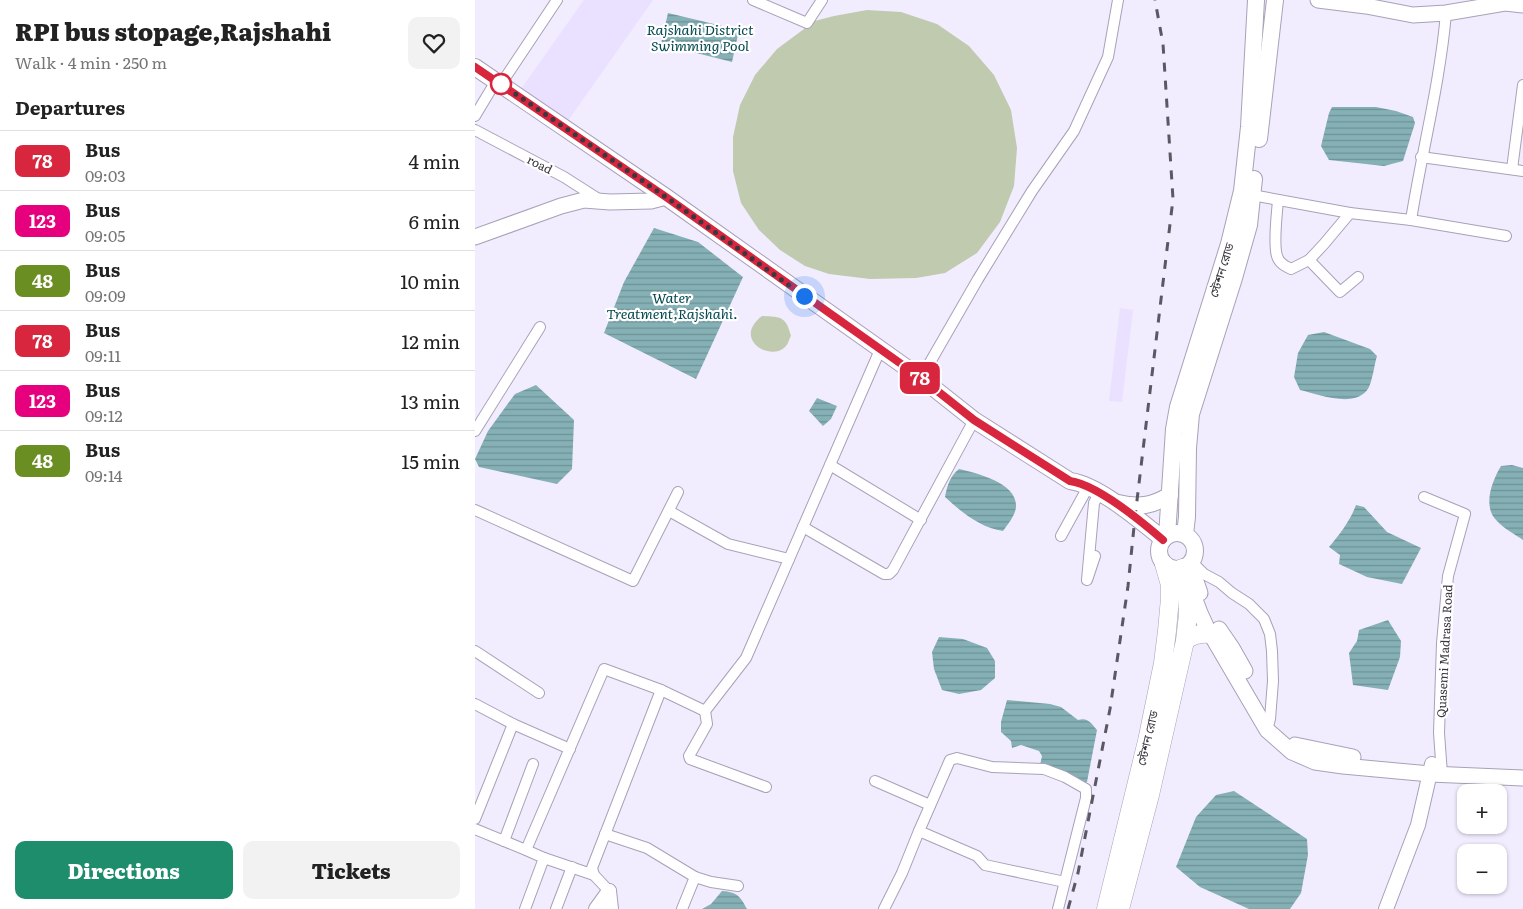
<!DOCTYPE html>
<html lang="en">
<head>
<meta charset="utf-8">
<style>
	:root { --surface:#fff; --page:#f2f2f2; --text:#222; --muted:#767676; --line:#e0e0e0; --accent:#1e8d6c }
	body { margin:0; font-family:Literata,"Noto Sans Bengali",serif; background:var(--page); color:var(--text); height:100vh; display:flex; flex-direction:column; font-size:19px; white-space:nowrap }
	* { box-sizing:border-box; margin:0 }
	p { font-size:16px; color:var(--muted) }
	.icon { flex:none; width:28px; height:28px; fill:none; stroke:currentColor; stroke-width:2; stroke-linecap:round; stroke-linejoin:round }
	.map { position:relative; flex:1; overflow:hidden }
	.drawer { display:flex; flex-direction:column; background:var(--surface); width:475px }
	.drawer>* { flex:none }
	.badge { padding:0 10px; border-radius:8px; font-size:18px; line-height:32px }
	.buttons { position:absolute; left:982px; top:784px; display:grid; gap:10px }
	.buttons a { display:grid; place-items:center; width:50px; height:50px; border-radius:10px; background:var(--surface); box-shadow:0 1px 4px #0004; font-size:25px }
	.you { position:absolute; width:25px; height:25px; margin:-12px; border:4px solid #fff; border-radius:50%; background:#1a73e8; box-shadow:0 0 0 8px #1a73e833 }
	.map>.badge { position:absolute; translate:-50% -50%; box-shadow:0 0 0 2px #fff }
	h2 { padding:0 15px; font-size:19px; line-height:45px }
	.round { display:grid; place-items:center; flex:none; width:52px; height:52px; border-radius:10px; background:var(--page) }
	.summary { display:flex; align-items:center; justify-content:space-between; height:85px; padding:0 15px }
	h1 { font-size:24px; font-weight:800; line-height:38px }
	.action { display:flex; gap:10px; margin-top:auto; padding:10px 15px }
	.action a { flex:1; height:58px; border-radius:10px; background:var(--accent); color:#fff; font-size:20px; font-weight:800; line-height:58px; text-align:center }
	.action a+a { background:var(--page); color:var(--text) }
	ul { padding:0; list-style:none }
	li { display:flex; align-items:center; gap:15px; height:60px; padding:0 15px; border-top:1px solid var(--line) }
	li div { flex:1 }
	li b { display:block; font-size:19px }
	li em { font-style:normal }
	li .badge { min-width:55px; font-weight:700; text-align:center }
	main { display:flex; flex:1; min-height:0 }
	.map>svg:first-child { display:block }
	.built { fill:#eae0ff }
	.green { fill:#c0caaf }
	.water { fill:url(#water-rules) }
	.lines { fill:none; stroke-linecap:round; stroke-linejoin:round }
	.minor-casing { stroke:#a9a1b7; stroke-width:12 }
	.tertiary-casing { stroke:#a9a1b7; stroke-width:16 }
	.secondary-casing { stroke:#a9a1b7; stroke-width:17 }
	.primary-casing { stroke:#a9a1b7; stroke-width:18 }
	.trunk-casing { stroke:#a9a1b7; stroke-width:19 }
	.minor { stroke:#fff; stroke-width:10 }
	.tertiary { stroke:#fff; stroke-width:14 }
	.secondary { stroke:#fff; stroke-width:15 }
	.primary { stroke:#fff; stroke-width:16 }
	.trunk { stroke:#fff; stroke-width:18 }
	.rail { stroke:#5c5863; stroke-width:3; stroke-dasharray:9 9; stroke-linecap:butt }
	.line-casing { stroke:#fff; stroke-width:11 }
	.line { stroke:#d7263d; stroke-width:8 }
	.walk { stroke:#3a3740; stroke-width:5; stroke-dasharray:0 9 }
	.stop-dot { fill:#fff; stroke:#d7263d; stroke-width:2.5 }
	.labels { text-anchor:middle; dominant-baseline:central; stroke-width:4.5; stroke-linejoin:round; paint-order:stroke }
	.street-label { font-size:12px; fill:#3a3740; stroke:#fff }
	.water-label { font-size:14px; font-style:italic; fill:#02484f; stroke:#fff }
</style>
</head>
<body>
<main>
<section class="drawer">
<div class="summary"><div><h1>RPI bus stopage,Rajshahi</h1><p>Walk · 4 min · 250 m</p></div><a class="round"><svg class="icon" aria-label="heart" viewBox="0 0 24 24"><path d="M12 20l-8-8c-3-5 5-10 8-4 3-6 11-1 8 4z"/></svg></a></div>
<h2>Departures</h2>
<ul>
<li><span class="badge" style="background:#d7263d;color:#fff">78</span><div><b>Bus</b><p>09:03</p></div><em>4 min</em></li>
<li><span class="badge" style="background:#e6007e;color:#fff">123</span><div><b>Bus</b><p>09:05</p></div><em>6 min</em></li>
<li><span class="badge" style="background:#6b8e23;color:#fff">48</span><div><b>Bus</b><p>09:09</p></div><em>10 min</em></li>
<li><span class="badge" style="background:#d7263d;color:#fff">78</span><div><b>Bus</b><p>09:11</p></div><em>12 min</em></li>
<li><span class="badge" style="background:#e6007e;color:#fff">123</span><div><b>Bus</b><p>09:12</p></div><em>13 min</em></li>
<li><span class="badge" style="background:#6b8e23;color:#fff">48</span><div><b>Bus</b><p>09:14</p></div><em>15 min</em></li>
</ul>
<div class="action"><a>Directions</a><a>Tickets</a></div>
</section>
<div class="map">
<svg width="1048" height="909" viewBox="0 0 1048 909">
	<defs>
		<pattern id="water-rules" width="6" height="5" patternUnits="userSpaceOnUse" patternTransform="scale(1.25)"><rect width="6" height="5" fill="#85b1b6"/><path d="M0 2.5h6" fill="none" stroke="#6e9195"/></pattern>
	</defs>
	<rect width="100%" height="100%" fill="#f2ecff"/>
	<g class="built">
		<path d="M 109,0 L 178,0 L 92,122 L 46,89 Z"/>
		<path d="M 645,308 L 658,310 L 647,402 L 634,401 Z"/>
	</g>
	<g class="green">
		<path d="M 392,10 L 426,12 L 462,24 L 494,46 L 519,75 L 536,110 L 542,148 L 539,186 L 525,222 L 502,253 L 470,273 L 441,278 L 395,279 L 354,274 L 330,266 L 305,250 L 284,230 L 266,203 L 258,171 L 258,137 L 265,105 L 280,75 L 302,49 L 329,29 L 332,23 L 359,16 Z"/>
		<path d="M 287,316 C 306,317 311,316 316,336 C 314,339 313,345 310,347 C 295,362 257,339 287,316 Z"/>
	</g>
	<g class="water">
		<path d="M 193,13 L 264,30 L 257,62 L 186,44 Z"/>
		<path d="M 857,107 L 901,107 L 921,111 L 938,117 L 940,123 L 928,161 L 909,166 L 854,160 L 846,146 L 854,113 Z"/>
		<path d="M 179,228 L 223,242 L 268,277 L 221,379 L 129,333 L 149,282 Z"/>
		<path d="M 849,332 L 895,349 L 902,356 C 899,366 898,378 894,387 C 882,410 843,394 825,390 L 819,377 L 823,353 L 833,335 Z"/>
		<path d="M 61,385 L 99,420 L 97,469 L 82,484 L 4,467 L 0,459 L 13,431 L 40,394 Z"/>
		<path d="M 342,398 L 362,406 L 356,419 L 348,426 L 334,411 Z"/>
		<path d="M 1037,465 L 1048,468 L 1048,540 C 1040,534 1029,529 1022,521 C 1007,507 1017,481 1026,466 Z"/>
		<path d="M 484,469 C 501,473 543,483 541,507 C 540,516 533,524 528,531 C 506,528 486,512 470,497 C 472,486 475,476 484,469 Z"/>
		<path d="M 881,505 L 889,507 L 912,532 L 946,548 L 927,584 L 892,577 L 864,564 L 865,555 L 854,547 C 865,534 875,521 881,505 Z"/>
		<path d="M 913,620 L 926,641 L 925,657 L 913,690 L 878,685 L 874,653 L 882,641 L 884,630 Z"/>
		<path d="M 464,637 L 488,639 L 512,648 L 520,661 L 520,678 L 506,690 L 484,694 L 467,690 L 459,669 L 457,652 Z"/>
		<path d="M 532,700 L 575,704 L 586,707 L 603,720 C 613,717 616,723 622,730 L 612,782 L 608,782 L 565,765 L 567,756 L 564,751 L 546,745 L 537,748 L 536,741 L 526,732 L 526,722 Z"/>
		<path d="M 759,791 L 832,839 L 833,855 L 826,893 L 815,909 L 774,909 L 725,887 L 701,867 L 721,817 L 741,795 Z"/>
		<path d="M 247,891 C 262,892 265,896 272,909 L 227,909 L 236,904 Z"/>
	</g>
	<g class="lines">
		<defs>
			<g id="minor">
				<path d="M 278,0 L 332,23 L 347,0"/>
				<path d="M 26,84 L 82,0"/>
				<path d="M 0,116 L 21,81"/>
				<path d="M 0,130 L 89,177 L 125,200"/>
				<path d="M 946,157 L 1048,171"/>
				<path d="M 1037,169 L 1048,85"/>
				<path d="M 777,195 L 875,213 L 936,220 C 947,151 965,83 971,13"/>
				<path d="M 803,200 C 802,214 798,243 802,256 C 804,263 810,266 816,269 L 834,260"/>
				<path d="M 875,213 L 849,244 L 834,260 L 865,292 L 883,277"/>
				<path d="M 936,220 L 1031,236"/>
				<path d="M 446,378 L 503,279 L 557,191 L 599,131 L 633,57 L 643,0"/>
				<path d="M 0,431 L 65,327"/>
				<path d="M 355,465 L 446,520"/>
				<path d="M 949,497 L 990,514 L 973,576 L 967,643 L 964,733 L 967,774"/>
				<path d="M 0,510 L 158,581 L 203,492"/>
				<path d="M 194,511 L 253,544 L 314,559"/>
				<path d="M 328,527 L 409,574 L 414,574 L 418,570 L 499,420"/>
				<path d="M 586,536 L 613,487"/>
				<path d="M 620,556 L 612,580 L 619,503 L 624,493"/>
				<path d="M 717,562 L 729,574 L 744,582 L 757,593 L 774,604 L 789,619 L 795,634 L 797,651 L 798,681 L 795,719 L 792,730"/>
				<path d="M 0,651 L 64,693"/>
				<path d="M 0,704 L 38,724 L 95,749"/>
				<path d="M 230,711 L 232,724 L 214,756 L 215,759 L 291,787"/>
				<path d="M 400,781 L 455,805"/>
				<path d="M 0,819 L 38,724"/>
				<path d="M 0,829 L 51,850"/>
				<path d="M 130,834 L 172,848 L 220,877 L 207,909"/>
				<path d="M 29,841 L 58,764"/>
				<path d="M 69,858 L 119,875"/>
				<path d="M 220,877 L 236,882 L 263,886"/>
				<path d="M 134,891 L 119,875 L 117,868 L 186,690"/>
				<path d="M 50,909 L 69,858 L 51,850 L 129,669 L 186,690 L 230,711 L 271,658 L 405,350"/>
				<path d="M 81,909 L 97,867"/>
				<path d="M 409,909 L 427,873 L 444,831"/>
				<path d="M 583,909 L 611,798 L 611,789 L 590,777 L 569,769 L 517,767 L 482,758 L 475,760 L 444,831 L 502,856 L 510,865 L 590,882"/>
			</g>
			<g id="tertiary">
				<path d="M 134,891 L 136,909"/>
				<path d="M 121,909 L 134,891"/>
				<path d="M 911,909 L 943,825 L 957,764"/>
			</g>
			<g id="secondary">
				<path d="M 843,0 L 891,6 L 938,15 L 971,13 L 1030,3 L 1048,5"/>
				<path d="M 0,237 L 86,206 L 109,200 L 135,202 L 176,201 L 191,197"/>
				<path d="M 715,564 L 725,593"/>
				<path d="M 714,584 L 725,613 L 731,626 L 792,730 L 817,752 L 840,762 L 868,766 L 955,774 L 1048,778"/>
				<path d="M 744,629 L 757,648 L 770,671"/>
				<path d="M 820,745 L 878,757"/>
			</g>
			<g id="primary">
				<path d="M 0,67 L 191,197 L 446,378 L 499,420 L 595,481 C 624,485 665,521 688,539"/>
				<path d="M 784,139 L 800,0"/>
				<path d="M 643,503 C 664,508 677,506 695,495"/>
				<circle cx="702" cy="551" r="18"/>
				<path d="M 710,534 L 712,517 L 713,448 L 716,414 L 759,278 L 774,225 L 779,179"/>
				<path d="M 692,536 L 699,429 L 703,407 L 754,244 L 767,191 L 774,127 L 781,0"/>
			</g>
			<g id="trunk">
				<path d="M 710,641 C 718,634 726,633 736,634"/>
				<path d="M 631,909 L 672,741 L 688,663 L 692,631 L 695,598 L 695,585 L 689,564"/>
				<path d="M 645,909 L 675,795 L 710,641 L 713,614 L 712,593 L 707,568"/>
			</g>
		</defs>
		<use href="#minor" class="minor-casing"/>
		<use href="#tertiary" class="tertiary-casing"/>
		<use href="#secondary" class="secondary-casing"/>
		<use href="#primary" class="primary-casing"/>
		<use href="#trunk" class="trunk-casing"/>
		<use href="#minor" class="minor"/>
		<use href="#tertiary" class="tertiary"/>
		<use href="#secondary" class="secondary"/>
		<use href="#primary" class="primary"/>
		<use href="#trunk" class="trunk"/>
		<path class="rail" d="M 593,909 L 603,873 L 635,709 L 653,586 L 660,517 L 698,199 L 688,44 L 680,0"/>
	</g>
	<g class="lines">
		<defs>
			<path id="line" d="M 0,67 L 191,197 L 446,378 L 499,420 L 595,481 C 623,485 666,521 688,540"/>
		</defs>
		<use href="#line" class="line-casing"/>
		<use href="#line" class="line"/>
		<path class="walk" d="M 26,84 L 191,197 L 329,296"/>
	</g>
	<circle class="stop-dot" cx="26" cy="84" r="10"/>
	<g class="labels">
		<g class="street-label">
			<text transform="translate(65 164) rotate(27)">road</text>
			<text transform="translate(746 270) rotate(-73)">স্টেশন রোড</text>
			<text transform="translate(969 651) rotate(-87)">Quasemi Madrasa Road</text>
			<text transform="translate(672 738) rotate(-77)">স্টেশন রোড</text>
		</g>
		<g class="water-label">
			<text x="225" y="29">Rajshahi District<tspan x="225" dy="16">Swimming Pool</tspan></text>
			<text x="197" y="297">Water<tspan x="197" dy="16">Treatment,Rajshahi.</tspan></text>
		</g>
	</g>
</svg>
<div class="buttons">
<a>+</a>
<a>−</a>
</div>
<div class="you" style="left:329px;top:296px"></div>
<b class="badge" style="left:445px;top:378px;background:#d7263d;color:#fff">78</b>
</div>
</main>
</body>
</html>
